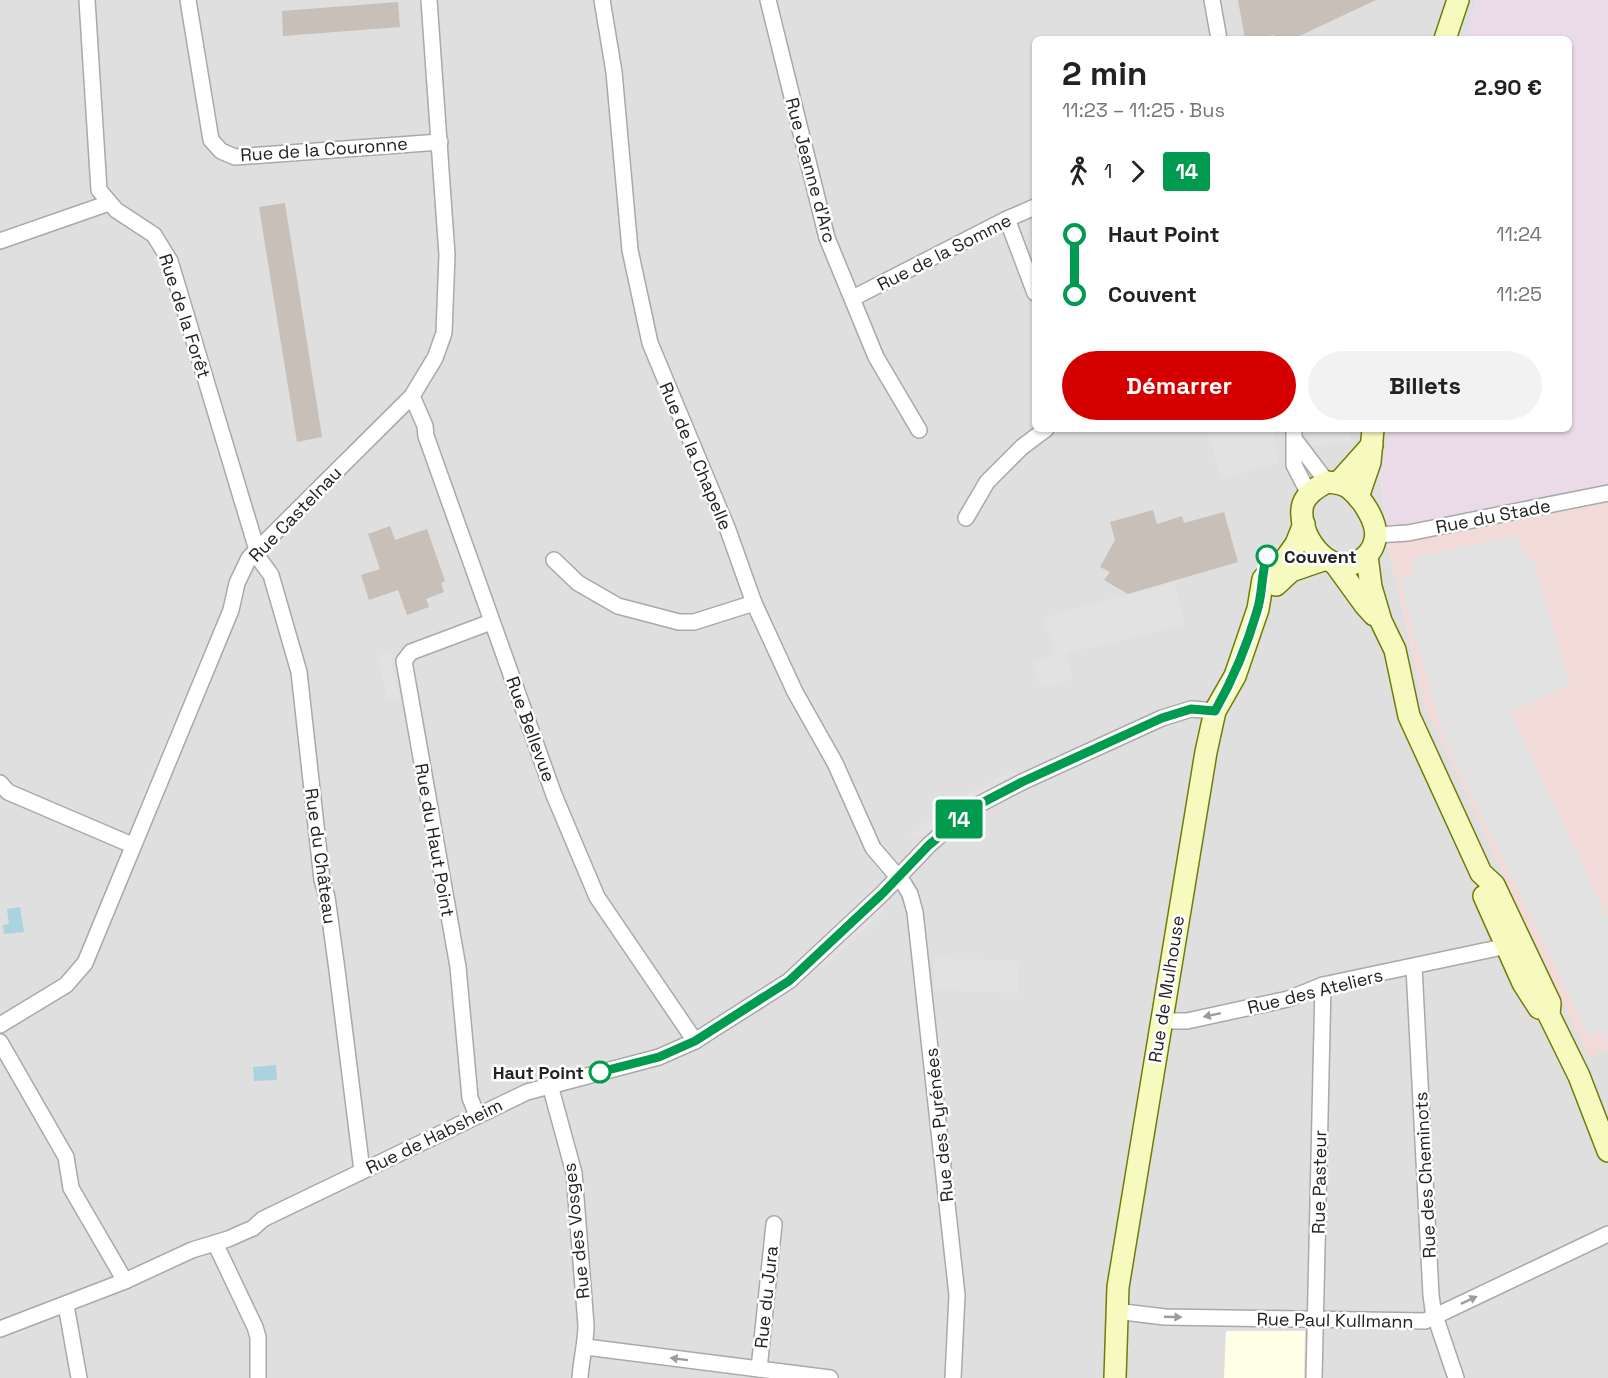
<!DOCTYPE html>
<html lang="fr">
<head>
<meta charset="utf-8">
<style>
	:root { --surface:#fff; --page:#f2f2f2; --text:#222; --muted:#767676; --accent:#d40000 }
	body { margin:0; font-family:"Space Grotesk",sans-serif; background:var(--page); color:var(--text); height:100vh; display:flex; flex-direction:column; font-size:22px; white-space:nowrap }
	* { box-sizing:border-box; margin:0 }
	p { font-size:20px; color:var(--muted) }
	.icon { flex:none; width:33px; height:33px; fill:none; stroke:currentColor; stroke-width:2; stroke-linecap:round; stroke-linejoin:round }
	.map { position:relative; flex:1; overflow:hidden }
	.details { position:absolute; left:1032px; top:36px; width:540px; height:396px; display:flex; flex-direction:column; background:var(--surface); border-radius:9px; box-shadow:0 2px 4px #0004 }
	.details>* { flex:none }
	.badge { padding:0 12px; border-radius:4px; font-size:21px; line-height:39px }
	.map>.badge { position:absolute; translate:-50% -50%; box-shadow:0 0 0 3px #fff }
	.legs { display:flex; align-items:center; gap:9px; height:66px; padding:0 30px; font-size:20px }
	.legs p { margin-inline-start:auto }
	.summary { display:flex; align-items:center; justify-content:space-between; height:102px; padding:0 30px }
	h1 { font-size:33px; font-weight:700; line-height:45px }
	.primary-button { display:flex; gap:12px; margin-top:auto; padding:12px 30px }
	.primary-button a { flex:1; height:69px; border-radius:36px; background:var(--accent); color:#fff; font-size:24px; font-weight:700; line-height:69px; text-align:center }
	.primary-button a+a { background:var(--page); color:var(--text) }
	ul { padding:0 30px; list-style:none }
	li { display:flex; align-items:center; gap:21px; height:60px; font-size:22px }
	li i { display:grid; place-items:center; width:9px; height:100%; margin:0 8px; background:currentColor }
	li i::after { content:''; width:15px; height:15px; margin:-8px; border:4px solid; border-radius:50%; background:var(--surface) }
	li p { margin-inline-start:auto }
	li:first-child i { background:linear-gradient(#0000 50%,currentColor 0) }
	li:last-child i { background:linear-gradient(currentColor 50%,#0000 0) }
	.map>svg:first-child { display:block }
	.residential { fill:#e0dfdf }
	.commercial { fill:#f2dad9 }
	.industrial { fill:#ebdbe8 }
	.education { fill:#ffffe5 }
	.parking { fill:#e2e2e2 }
	.water { fill:#aad3df }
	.building { fill:#c7bfb8 }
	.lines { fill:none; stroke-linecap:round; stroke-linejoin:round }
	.street-casing { stroke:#a9a9a9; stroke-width:18 }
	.secondary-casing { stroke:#707d05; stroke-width:24 }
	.street { stroke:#fff; stroke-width:15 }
	.secondary { stroke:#f7fabf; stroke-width:21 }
	.oneway { fill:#9c9c9c }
	.line-1-casing { stroke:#fff; stroke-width:14 }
	.line-1 { stroke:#009b4e; stroke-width:9 }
	.stop-1-dot { fill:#fff; stroke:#009b4e; stroke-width:3 }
	.labels { text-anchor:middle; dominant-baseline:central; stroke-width:5; stroke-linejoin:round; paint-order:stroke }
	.street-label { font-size:18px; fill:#222; stroke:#fff }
	.stop-label { font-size:18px; font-weight:bold; fill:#222; stroke:#fff; text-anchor:start }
</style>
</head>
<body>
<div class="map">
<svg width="1608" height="1378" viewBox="0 0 1608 1378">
	<rect width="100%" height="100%" fill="#f2efe9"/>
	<path class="residential" d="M 0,0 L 1477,0 L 1465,39 L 1035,39 L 1035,429 L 1392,429 L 1380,470 L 1388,545 L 1424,703 L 1589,1057 L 1608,1048 L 1608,1378 L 0,1378 Z"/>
	<path class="commercial" d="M 1608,488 L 1608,1048 L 1589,1058 L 1424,703 L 1388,545 Z"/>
	<path class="industrial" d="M 1477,0 L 1608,0 L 1608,488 L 1388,545 L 1380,470 L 1392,429 L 1569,429 L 1569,39 L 1465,39 Z"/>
	<path class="education" d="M 1226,1331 L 1305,1331 L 1304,1378 L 1224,1378 Z"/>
	<g class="parking">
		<path d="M 1207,429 L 1273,429 L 1279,463 L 1221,479 Z"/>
		<path d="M 1309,429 L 1349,429 L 1351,442 L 1311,447 Z"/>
		<path d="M 1518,535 L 1521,548 L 1534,562 L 1570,684 L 1511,712 L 1608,919 L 1608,1047 L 1600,1031 L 1589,1036 L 1444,738 L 1399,579 L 1411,575 L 1414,568 L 1412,558 Z"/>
		<path d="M 1174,582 L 1185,625 L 1067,653 L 1072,680 L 1042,688 L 1031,662 L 1055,654 L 1043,617 Z"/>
		<path d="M 214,626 L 218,628 L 139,816 L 136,810 Z"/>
		<path d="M 390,653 L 399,698 L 388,700 L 378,655 Z"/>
		<path d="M 1010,772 L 1024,775 L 962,807 L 919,839 L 909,836 L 956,800 Z"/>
		<path d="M 882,907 L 885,911 L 821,969 L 817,965 Z"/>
		<path d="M 934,958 L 1019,961 L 1019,993 L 934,990 Z"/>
	</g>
	<g class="water">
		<path d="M 20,907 L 24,932 L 4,934 L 3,925 L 9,924 L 7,909 Z"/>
		<path d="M 276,1065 L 277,1080 L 254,1081 L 253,1067 Z"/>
	</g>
	<g class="building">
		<path d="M 1238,0 L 1376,0 L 1293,39 L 1276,39 L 1274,35 L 1245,39 Z"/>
		<path d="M 398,2 L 400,27 L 283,36 L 282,11 Z"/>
		<path d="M 285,203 L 322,437 L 297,442 L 259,207 Z"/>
		<path d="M 1153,510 L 1157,524 L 1182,516 L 1184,523 L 1224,512 L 1238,562 L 1128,594 L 1104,580 L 1110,572 L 1100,567 L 1115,540 L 1110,522 Z"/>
		<path d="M 390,526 L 395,540 L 427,529 L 445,581 L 441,583 L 444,592 L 426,599 L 429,607 L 407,615 L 398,590 L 369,600 L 361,575 L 380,569 L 368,534 Z"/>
	</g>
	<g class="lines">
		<defs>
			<g id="street">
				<path d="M 87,0 L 99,190 L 116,210 L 154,235 L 170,261 L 260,560 L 271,575 L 299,672 L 322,880 L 327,897 L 337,970 L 362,1171"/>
				<path d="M 188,0 L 211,140 L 221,151 L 235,157 L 440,142"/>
				<path d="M 602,0 L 614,72 L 630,250 L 650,343 L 728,530 L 754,603 L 795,692 L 835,763 L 873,848 L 904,884 L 910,894 L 915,912 L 957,1295 L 953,1378"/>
				<path d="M 768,0 L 827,238 L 876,357 L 919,430"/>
				<path d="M 1212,0 L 1219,39"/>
				<path d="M 1007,219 L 1035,293"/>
				<path d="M 0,241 L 109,203"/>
				<path d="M 853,298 L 1007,219 L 1035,207"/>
				<path d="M 412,396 L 425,426 L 426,436 L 554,795 L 597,897 L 695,1041"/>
				<path d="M 1294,429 L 1294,465 L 1309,494"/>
				<path d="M 1295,440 L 1327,482"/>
				<path d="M 966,518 L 987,482 L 1022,447 L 1046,429"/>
				<path d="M 1376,535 L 1408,533 L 1608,493"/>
				<path d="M 554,560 L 578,583 L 618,606 L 679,622 L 694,622 L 754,603"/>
				<path d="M 0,783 L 8,792 L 132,845"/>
				<path d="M 1414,967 L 1431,1295 L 1433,1310 L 1456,1378"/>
				<path d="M 1161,1021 L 1187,1021 L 1288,999 L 1323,985 L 1512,945 L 1513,947"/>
				<path d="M 0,1025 L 66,985 L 85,963 L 231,610 L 237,583 L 249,558 L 412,396 L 435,358 L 444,333 L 447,255 L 429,0"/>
				<path d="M 0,1042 L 66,1157 L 71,1188 L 125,1281"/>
				<path d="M 550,1085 L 574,1173 L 586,1325 C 586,1343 581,1360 580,1378"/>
				<path d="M 477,1115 L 470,1098 L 458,967 L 404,661 L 411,652 L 491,622"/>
				<path d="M 215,1243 L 255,1327 L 258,1337 L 258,1378"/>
				<path d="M 66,1305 L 79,1378"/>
				<path d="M 1115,1311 L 1165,1317 L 1425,1321 L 1608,1234"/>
				<path d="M 0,1329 L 125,1281 L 192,1250 L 228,1239 L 253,1228 L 263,1219 L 527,1092 L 659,1057 L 695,1041 L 789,981 L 883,893 L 929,845 L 957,820 L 976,806 L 1022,782 L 1162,718 L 1191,709 L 1215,711"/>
				<path d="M 586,1347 L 830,1378"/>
				<path d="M 759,1369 L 774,1224"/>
				<path d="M 1314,1378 L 1323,985"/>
			</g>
			<g id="secondary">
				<path d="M 1445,39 L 1458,0"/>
				<path d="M 1327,482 C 1335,483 1342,483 1349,488 C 1362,498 1379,523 1375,540 C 1373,550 1368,556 1359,561 C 1329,579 1295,533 1303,504 C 1307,493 1317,487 1327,482 Z"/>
				<path d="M 1338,483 L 1372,445"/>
				<path d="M 1358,497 L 1370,462 L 1373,429"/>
				<path d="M 1367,556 L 1371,587 L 1381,621 L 1395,650 L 1409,716 L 1481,873 L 1494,885 L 1550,1003 L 1549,1015 L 1579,1076 L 1608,1151"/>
				<path d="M 1336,565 L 1365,605 L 1374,615"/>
				<path d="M 1276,585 L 1291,571 L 1326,559"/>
				<path d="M 1484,896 L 1523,983 L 1539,1008"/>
				<path d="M 1115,1378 L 1118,1287 L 1206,752 L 1215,711 L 1235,676 L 1258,609 L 1263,579 L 1286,558 L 1296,544 L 1304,524"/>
			</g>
		</defs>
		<use href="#street" class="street-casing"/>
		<use href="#secondary" class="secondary-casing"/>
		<use href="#street" class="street"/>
		<use href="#secondary" class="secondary"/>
	</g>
	<defs><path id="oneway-solid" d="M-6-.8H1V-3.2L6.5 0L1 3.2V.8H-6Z" transform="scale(1.5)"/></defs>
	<g class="oneway">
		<use href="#oneway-solid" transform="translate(1212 1015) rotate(168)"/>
		<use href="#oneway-solid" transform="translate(1469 1300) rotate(-25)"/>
		<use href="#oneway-solid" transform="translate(1173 1317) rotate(2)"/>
		<use href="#oneway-solid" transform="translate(679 1359) rotate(-173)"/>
	</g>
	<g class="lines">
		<defs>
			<path id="line-1" d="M 600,1072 L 659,1057 L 695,1041 L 789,981 L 883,893 L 929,845 L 976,806 L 1022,782 L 1162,718 L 1191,709 L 1215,711 C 1233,679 1247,646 1257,611 C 1263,593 1261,574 1267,556"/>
		</defs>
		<use href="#line-1" class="line-1-casing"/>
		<use href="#line-1" class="line-1"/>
	</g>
	<g class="stop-1-dot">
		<circle cx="1267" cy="556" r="10"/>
		<circle cx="600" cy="1072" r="10"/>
	</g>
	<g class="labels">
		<g class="street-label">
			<text transform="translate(324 149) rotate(-4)">Rue de la Couronne</text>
			<text transform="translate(811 170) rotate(75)">Rue Jeanne d'Arc</text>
			<text transform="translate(944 252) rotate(-27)">Rue de la Somme</text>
			<text transform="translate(185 316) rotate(72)">Rue de la Forêt</text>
			<text transform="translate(696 456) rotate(67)">Rue de la Chapelle</text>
			<text transform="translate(295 514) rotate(-46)">Rue Castelnau</text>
			<text transform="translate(1493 516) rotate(-11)">Rue du Stade</text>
			<text transform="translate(531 729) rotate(70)">Rue Bellevue</text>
			<text transform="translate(435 840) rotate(80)">Rue du Haut Point</text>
			<text transform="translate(321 856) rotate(82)">Rue du Château</text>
			<text transform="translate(1166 989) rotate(-81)">Rue de Mulhouse</text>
			<text transform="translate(1315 991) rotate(-14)">Rue des Ateliers</text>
			<text transform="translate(939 1125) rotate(-96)">Rue des Pyrénées</text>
			<text transform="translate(434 1136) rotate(-26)">Rue de Habsheim</text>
			<text transform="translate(1425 1175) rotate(-93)">Rue des Cheminots</text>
			<text transform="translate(1319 1182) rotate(-89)">Rue Pasteur</text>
			<text transform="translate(576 1231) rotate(-96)">Rue des Vosges</text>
			<text transform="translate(766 1297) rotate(-84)">Rue du Jura</text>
			<text transform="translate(1335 1320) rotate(1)">Rue Paul Kullmann</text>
		</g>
		<g class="stop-label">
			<text x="1284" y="556">Couvent</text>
			<text x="584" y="1072" text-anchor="end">Haut Point</text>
		</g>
	</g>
</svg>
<b class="badge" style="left:959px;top:819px;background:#009b4e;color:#fff">14</b>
<section class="details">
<div class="summary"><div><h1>2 min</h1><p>11:23 – 11:25 · Bus</p></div><b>2.90 €</b></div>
<div class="legs"><svg class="icon" aria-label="walk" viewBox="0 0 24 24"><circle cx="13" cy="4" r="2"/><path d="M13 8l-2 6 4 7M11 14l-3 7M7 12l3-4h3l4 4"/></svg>1<svg class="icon" aria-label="forward" viewBox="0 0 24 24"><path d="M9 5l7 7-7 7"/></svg><b class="badge" style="background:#009b4e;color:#fff">14</b></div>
<ul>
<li><i style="color:#009b4e"></i><b>Haut Point</b><p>11:24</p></li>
<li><i style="color:#009b4e"></i><b>Couvent</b><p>11:25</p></li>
</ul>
<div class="primary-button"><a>Démarrer</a><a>Billets</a></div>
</section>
</div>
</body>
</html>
